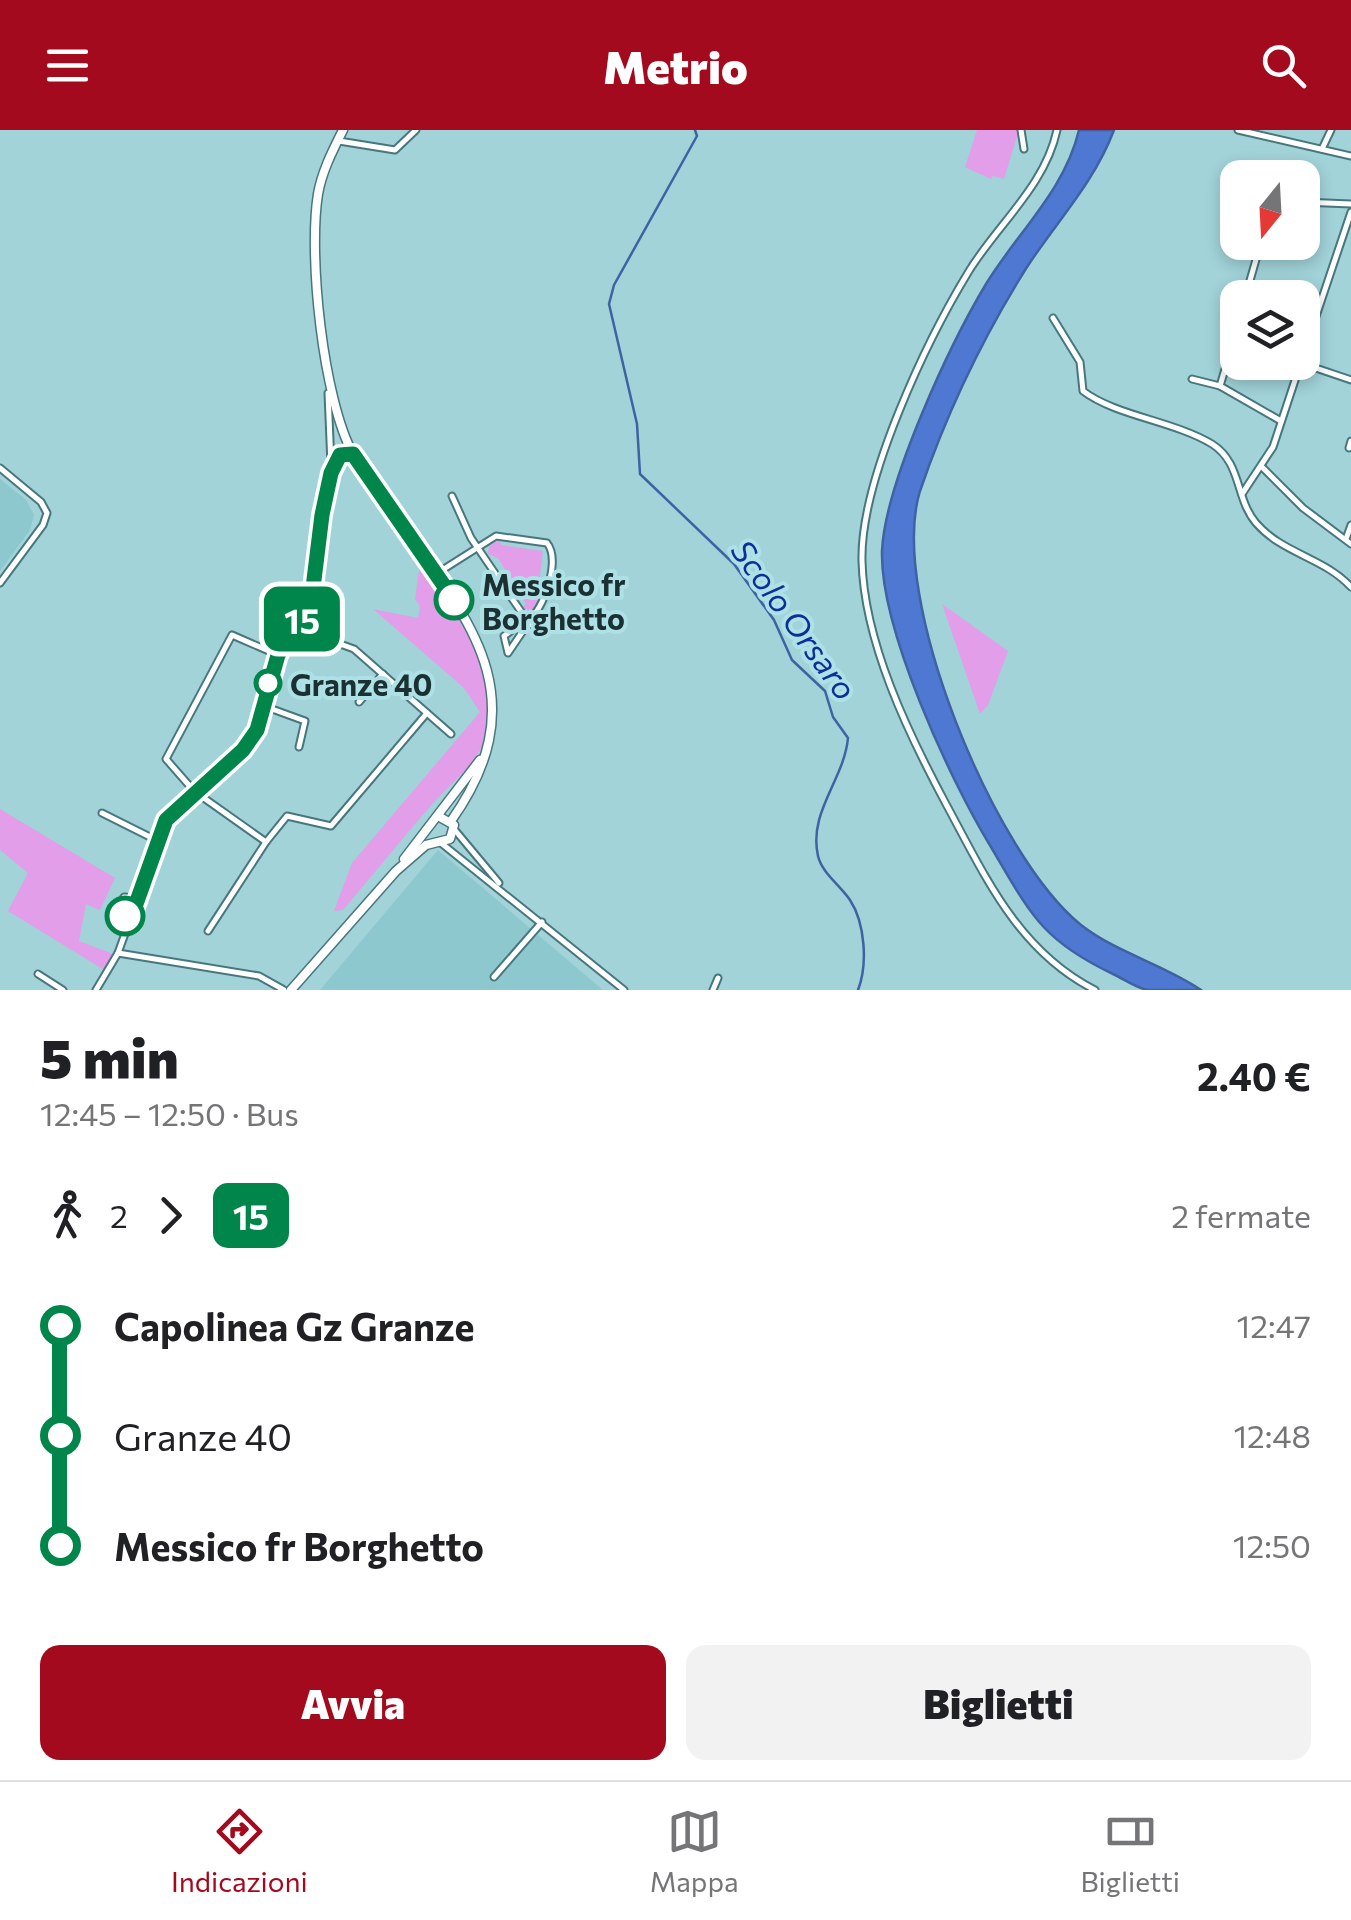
<!DOCTYPE html>
<html lang="it">
<head>
<meta charset="utf-8">
<style>
	:root { --surface:#fff; --page:#f2f2f2; --text:#202124; --muted:#757577; --line:#e0e0e0; --accent:#a40a1e }
	body { margin:0; font-family:Commissioner,sans-serif; background:var(--page); color:var(--text); height:100vh; display:flex; flex-direction:column; font-size:38px; white-space:nowrap }
	* { box-sizing:border-box; margin:0 }
	p { font-size:32px; color:var(--muted) }
	.icon { flex:none; width:55px; height:55px; fill:none; stroke:currentColor; stroke-width:2; stroke-linecap:round; stroke-linejoin:round }
	.map { position:relative; height:860px; overflow:hidden }
	.details { display:flex; flex-direction:column; background:var(--surface); flex:1 }
	.details>* { flex:none }
	.badge { padding:0 20px; border-radius:15px; font-size:35px; line-height:65px }
	.needle { width:65px; rotate:198deg }
	.buttons { position:absolute; left:1220px; top:30px; display:grid; gap:20px }
	.buttons a { display:grid; place-items:center; width:100px; height:100px; border-radius:20px; background:var(--surface); box-shadow:0 5px 15px #0003; font-size:50px }
	.map>.badge { position:absolute; translate:-50% -50%; box-shadow:0 0 0 5px #fff }
	.legs { display:flex; align-items:center; gap:15px; height:110px; padding:0 40px; font-size:32px }
	.legs p { margin-inline-start:auto }
	.overview { display:flex; align-items:center; justify-content:space-between; height:170px; padding:0 40px }
	h1 { font-size:55px; font-weight:800; line-height:75px }
	.button { display:flex; gap:20px; margin-top:auto; padding:20px 40px }
	.button a { flex:1; height:115px; border-radius:20px; background:var(--accent); color:#fff; font-size:40px; font-weight:800; line-height:115px; text-align:center }
	.button a+a { background:var(--page); color:var(--text) }
	ul { padding:0 40px; list-style:none }
	li { display:flex; align-items:center; gap:35px; height:110px; font-size:38px }
	li i { display:grid; place-items:center; width:15px; height:100%; margin:0 12px; background:currentColor }
	li i::after { content:''; width:25px; height:25px; margin:-12px; border:8px solid; border-radius:50%; background:var(--surface) }
	li p { margin-inline-start:auto }
	li:first-child i { background:linear-gradient(#0000 50%,currentColor 0) }
	li:last-child i { background:linear-gradient(currentColor 50%,#0000 0) }
	header { display:flex; justify-content:space-between; align-items:center; height:130px; padding:0 40px; background:var(--accent); color:#fff; font-size:45px; font-weight:800 }
	.menu { display:flex; justify-content:space-around; align-items:center; height:140px; border-top:2px solid var(--line); background:var(--surface); font-size:28px; color:var(--muted) }
	.menu a { display:grid; justify-items:center; gap:5px }
	.menu .current { color:var(--accent) }
	.map>svg:first-child { display:block }
	.built { fill:#8cc8ce }
	.green { fill:#e29ee8 }
	.water { fill:#4f78d2; stroke:#3f62a2; stroke-width:2.5 }
	.lines { fill:none; stroke-linecap:round; stroke-linejoin:round }
	.stream { stroke:#3f62a2; stroke-width:2.5 }
	.street-casing { stroke:#47777c; stroke-width:9 }
	.secondary-casing { stroke:#47777c; stroke-width:11 }
	.street { stroke:#fff; stroke-width:5 }
	.secondary { stroke:#fff; stroke-width:8 }
	.line-1-casing { stroke:#fff; stroke-width:22 }
	.line-1 { stroke:#00854a; stroke-width:15 }
	.stop-1-dot { fill:#fff; stroke:#00854a; stroke-width:5 }
	.labels { text-anchor:middle; dominant-baseline:central; stroke-width:8; stroke-linejoin:round; paint-order:stroke }
	.stop-label { font-size:30px; font-weight:bold; fill:#1b3032; stroke:#aee1e6; text-anchor:start }
	.water-label { font-size:32px; font-style:italic; fill:#0b3099; stroke:#aee1e6 }
</style>
</head>
<body>
<header><svg class="icon" aria-label="menu" viewBox="0 0 24 24"><path d="M4 6h16M4 12h16M4 18h16"/></svg>Metrio<svg class="icon" aria-label="search" viewBox="0 0 24 24"><circle cx="10" cy="10" r="6"/><path d="M15 15l6 6"/></svg></header>
<div class="map">
<svg width="1351" height="860" viewBox="0 0 1351 860">
	<rect width="100%" height="100%" fill="#a1d3d9"/>
	<g class="built">
		<path d="M 0,349 L 26,370 L 34,385 L 30,400 L 0,441 Z"/>
		<path d="M 438,720 L 603,860 L 320,860 Z"/>
	</g>
	<g class="green">
		<path d="M 977,0 L 1019,0 L 1004,49 L 993,46 L 991,49 L 965,37 Z"/>
		<path d="M 500,410 L 501,415 L 543,421 L 538,462 L 542,468 L 532,480 L 522,478 L 526,474 L 498,428 L 488,424 L 489,416 Z"/>
		<path d="M 422,420 C 463,475 522,553 479,622 C 464,645 445,659 428,679 C 399,712 372,746 343,780 L 334,781 L 352,733 L 480,582 L 464,558 L 373,479 L 418,488 L 420,476 L 415,469 Z"/>
		<path d="M 942,474 L 1008,521 L 988,575 L 980,584 Z"/>
		<path d="M 0,679 L 115,748 L 100,780 L 86,774 L 79,811 L 116,825 L 106,841 L 8,781 L 28,743 L 0,720 Z"/>
	</g>
	<path class="water" d="M 1079,0 L 1114,0 C 1094,53 1057,91 1027,137 C 983,207 947,282 920,361 C 887,467 995,726 1081,795 C 1117,823 1163,834 1201,860 C 1184,860 1164,860 1148,860 C 1136,858 1124,849 1113,844 C 1041,810 1030,783 991,717 C 950,650 880,499 882,421 C 885,353 950,214 986,154 C 1017,103 1065,60 1079,0 Z"/>
	<g class="lines">
		<path class="stream" d="M 695,0 L 697,6 L 614,155 L 609,174 L 637,294 L 640,344 L 734,434 L 774,490 L 792,530 L 825,561 L 833,587 L 848,608 C 844,650 808,682 818,726 C 822,743 840,755 850,770 C 865,793 868,834 858,860"/>
		<defs>
			<g id="street">
				<path d="M 1021,0 L 1024,19"/>
				<path d="M 1057,0 C 1045,56 998,94 969,141 C 927,210 860,350 862,431 C 864,512 908,603 946,674 C 985,746 1018,821 1095,860"/>
				<path d="M 1238,0 L 1351,26"/>
				<path d="M 339,11 L 395,20 L 416,0"/>
				<path d="M 1322,19 L 1331,0"/>
				<path d="M 1302,72 L 1351,74"/>
				<path d="M 1245,168 L 1261,112"/>
				<path d="M 1053,188 L 1080,232 L 1083,261 C 1116,286 1174,291 1212,314 C 1242,333 1235,368 1256,393 C 1283,424 1323,427 1351,457"/>
				<path d="M 1302,228 L 1351,82"/>
				<path d="M 1301,233 L 1351,250"/>
				<path d="M 1192,249 L 1220,256 L 1281,291"/>
				<path d="M 1220,256 L 1238,195"/>
				<path d="M 328,263 L 331,335"/>
				<path d="M 1349,318 L 1351,311"/>
				<path d="M 0,338 L 41,372 L 47,383 L 43,395 L 0,453"/>
				<path d="M 1263,338 L 1303,378 L 1351,414"/>
				<path d="M 1242,364 L 1273,317 L 1301,232"/>
				<path d="M 452,366 L 471,408 L 524,486"/>
				<path d="M 1346,409 L 1351,395"/>
				<path d="M 436,444 L 496,406 L 547,413 C 560,429 546,473 532,487"/>
				<circle cx="528" cy="490" r="5"/>
				<path d="M 523,492 L 504,506 L 508,523 L 527,495"/>
				<path d="M 359,572 L 383,544"/>
				<path d="M 261,575 L 305,591 L 299,617"/>
				<path d="M 427,583 L 451,604"/>
				<path d="M 102,683 L 156,710"/>
				<path d="M 454,699 L 499,753"/>
				<path d="M 266,712 L 287,686 L 331,696 L 427,583 L 354,519 L 296,498"/>
				<path d="M 441,713 L 624,860"/>
				<path d="M 131,788 L 122,783 L 119,774 L 124,767 L 138,768"/>
				<path d="M 208,801 L 266,712 L 194,661 L 166,629 L 232,505 L 278,525"/>
				<path d="M 118,823 L 259,846 L 284,860"/>
				<path d="M 38,844 L 63,860"/>
				<path d="M 494,847 L 542,792"/>
				<path d="M 96,860 L 118,823 L 166,690 L 243,620 L 257,600 L 278,525 L 312,466 L 331,343 L 340,325 L 353,324"/>
				<path d="M 713,860 L 718,848"/>
			</g>
			<g id="secondary">
				<path d="M 343,0 C 333,20 322,41 318,64 C 308,126 323,269 353,324 C 423,450 561,537 451,691"/>
				<path d="M 404,729 L 480,630"/>
				<path d="M 291,860 L 396,741 L 426,715 L 450,709 L 454,695 L 438,686"/>
			</g>
		</defs>
		<use href="#street" class="street-casing"/>
		<use href="#secondary" class="secondary-casing"/>
		<use href="#street" class="street"/>
		<use href="#secondary" class="secondary"/>
	</g>
	<g class="lines">
		<defs>
			<path id="line-1" d="M 125,786 L 131,788 L 166,690 L 243,620 L 257,600 L 278,525 L 312,466 L 322,385 L 331,343 L 340,325 L 353,324 L 454,470"/>
		</defs>
		<use href="#line-1" class="line-1-casing"/>
		<use href="#line-1" class="line-1"/>
	</g>
	<g class="stop-1-dot">
		<circle cx="454" cy="470" r="18"/>
		<circle cx="268" cy="553" r="12"/>
		<circle cx="125" cy="786" r="18"/>
	</g>
	<g class="labels">
		<g class="stop-label">
			<text x="482" y="453">Messico fr<tspan x="482" dy="34">Borghetto</tspan></text>
			<text x="290" y="553">Granze 40</text>
		</g>
		<g class="water-label">
			<text transform="translate(795 489) rotate(54)">Scolo Orsaro</text>
		</g>
	</g>
</svg>
<div class="buttons">
<a><svg class="needle" viewBox="-14 -14 28 28"><path d="M0-13l5 13h-10z" fill="#e53935"/><path d="M0 13l5-13h-10z" fill="#757577"/></svg></a>
<a><svg class="icon" aria-label="layers" viewBox="0 0 24 24"><path d="M12 4l9 5-9 5-9-5zM3 14l9 5 9-5"/></svg></a>
</div>
<b class="badge" style="left:302px;top:489px;background:#00854a;color:#fff">15</b>
</div>
<section class="details">
<div class="overview"><div><h1>5 min</h1><p>12:45 – 12:50 · Bus</p></div><b>2.40 €</b></div>
<div class="legs"><svg class="icon" aria-label="walk" viewBox="0 0 24 24"><circle cx="13" cy="4" r="2"/><path d="M13 8l-2 6 4 7M11 14l-3 7M7 12l3-4h3l4 4"/></svg>2<svg class="icon" aria-label="forward" viewBox="0 0 24 24"><path d="M9 5l7 7-7 7"/></svg><b class="badge" style="background:#00854a;color:#fff">15</b><p>2 fermate</p></div>
<ul>
<li><i style="color:#00854a"></i><b>Capolinea Gz Granze</b><p>12:47</p></li>
<li><i style="color:#00854a"></i><span>Granze 40</span><p>12:48</p></li>
<li><i style="color:#00854a"></i><b>Messico fr Borghetto</b><p>12:50</p></li>
</ul>
<div class="button"><a>Avvia</a><a>Biglietti</a></div>
</section>
<nav class="menu">
<a class="current"><svg class="icon" aria-label="directions" viewBox="0 0 24 24"><path d="M12 3l9 9-9 9-9-9zM9 14v-3h6M13 9l2 2-2 2"/></svg>Indicazioni</a>
<a><svg class="icon" aria-label="map" viewBox="0 0 24 24"><path d="M3 6l6-2 6 2 6-2v14l-6 2-6-2-6 2zM9 4v14M15 6v14"/></svg>Mappa</a>
<a><svg class="icon" aria-label="tickets" viewBox="0 0 24 24"><path d="M3 7h18v10H3zM15 7v10"/></svg>Biglietti</a>
</nav>
</body>
</html>
